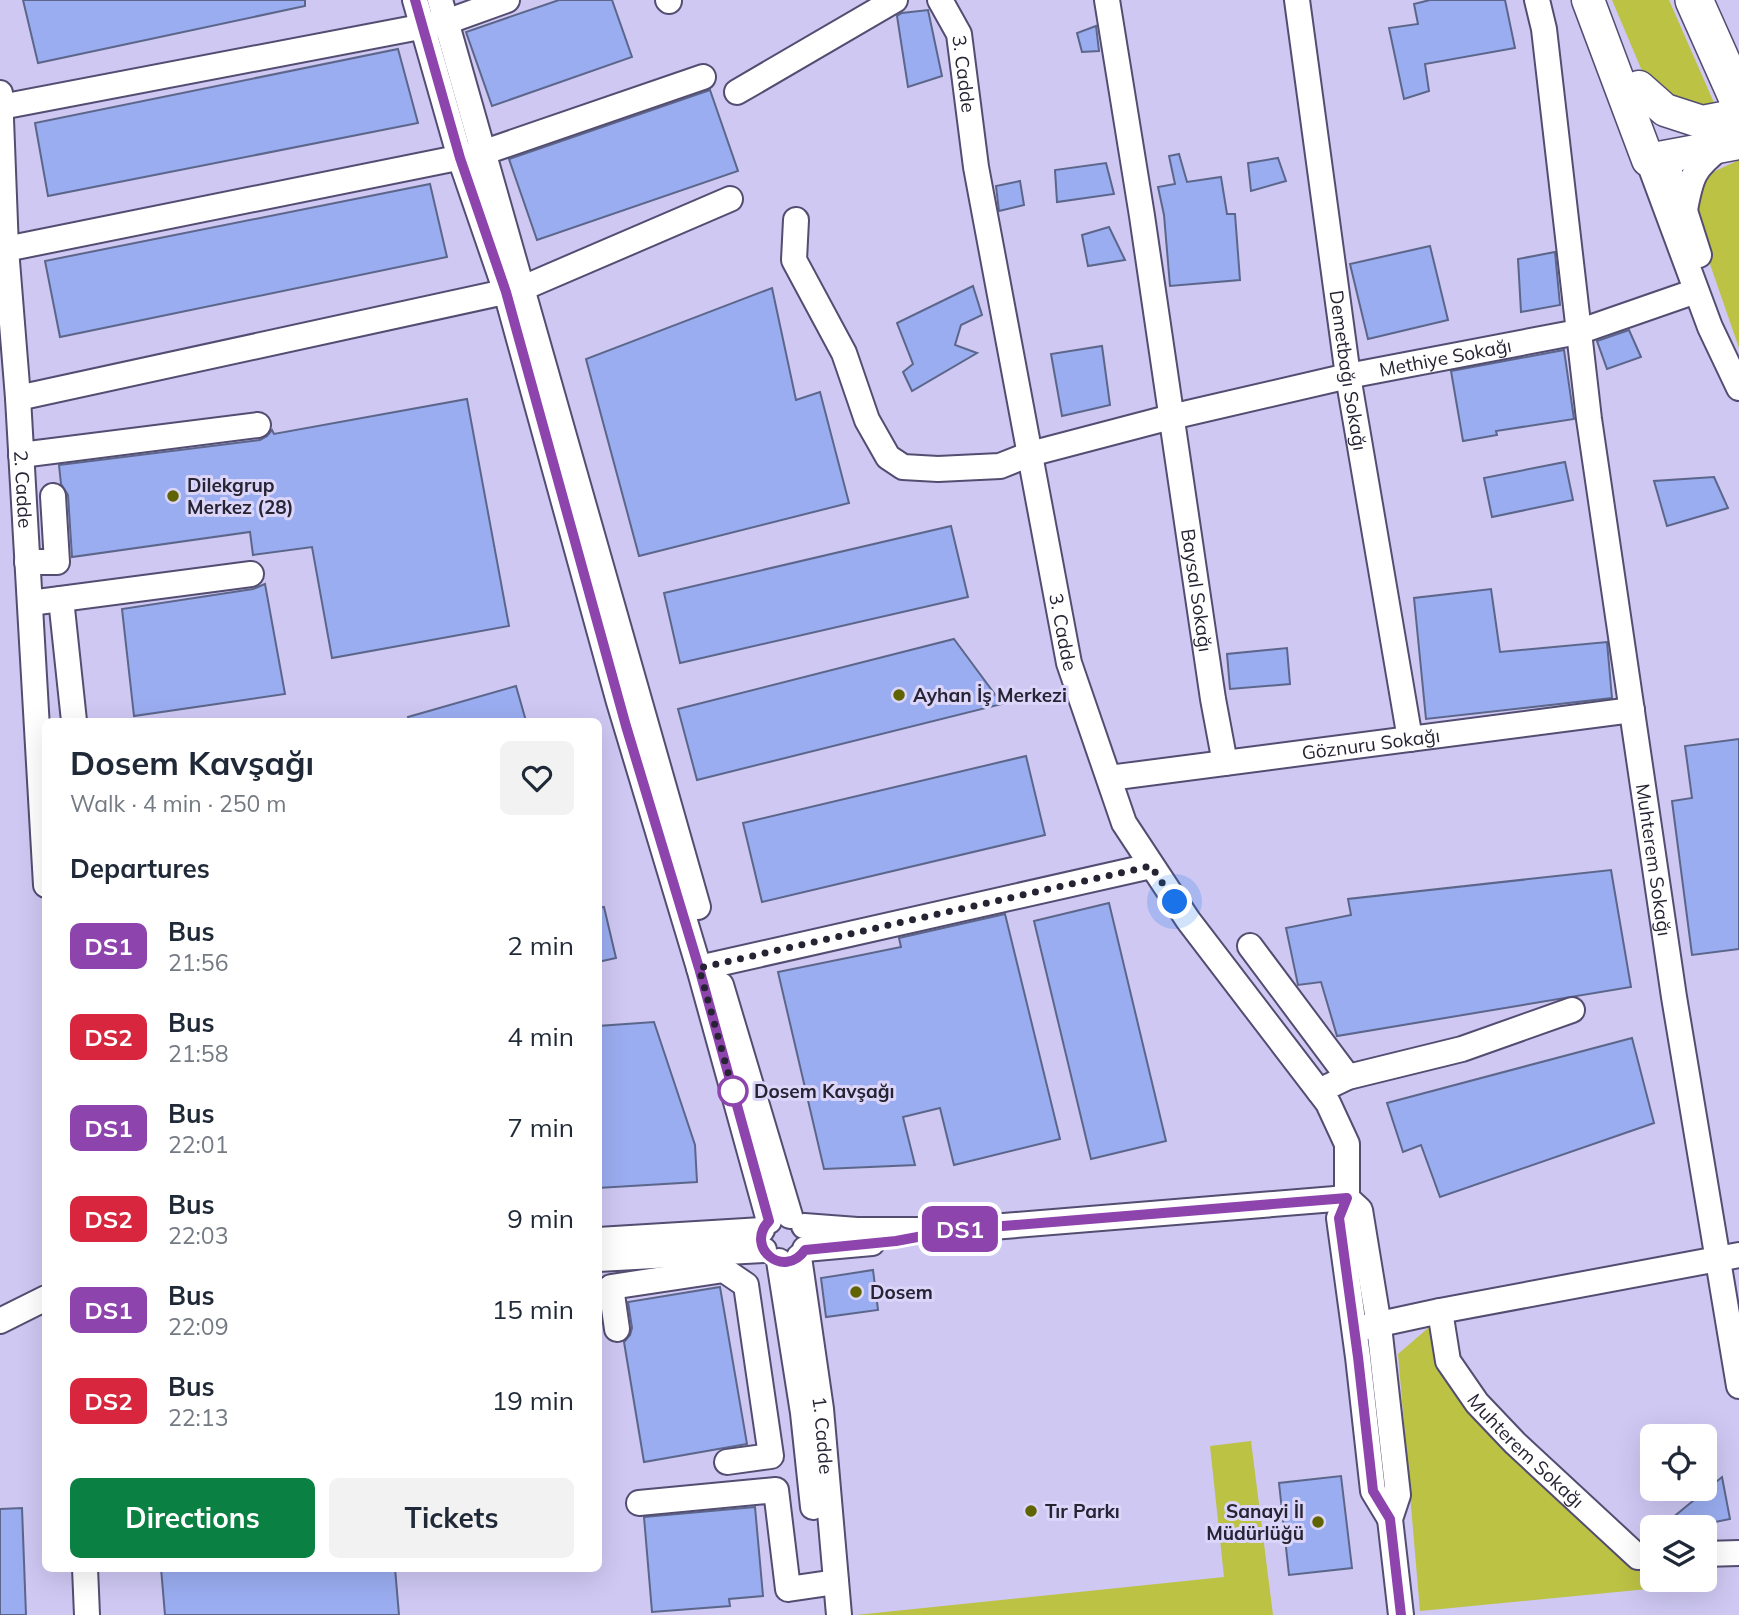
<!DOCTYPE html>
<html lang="en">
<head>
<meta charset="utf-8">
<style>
	:root { --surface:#fff; --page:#f2f2f3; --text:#1f2937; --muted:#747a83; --accent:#0b8043 }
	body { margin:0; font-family:Mulish,sans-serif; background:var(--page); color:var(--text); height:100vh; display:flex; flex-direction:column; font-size:26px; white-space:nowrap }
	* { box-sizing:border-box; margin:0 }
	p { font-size:23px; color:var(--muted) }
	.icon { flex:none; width:38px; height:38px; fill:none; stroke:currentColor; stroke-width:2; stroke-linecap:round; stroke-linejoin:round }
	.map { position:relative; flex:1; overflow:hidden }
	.side { position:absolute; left:42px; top:718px; width:560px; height:854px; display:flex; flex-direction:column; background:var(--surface); border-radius:10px; box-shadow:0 7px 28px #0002 }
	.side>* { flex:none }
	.badge { padding:0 14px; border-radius:10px; font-size:24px; line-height:46px }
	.buttons { position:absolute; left:1640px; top:1424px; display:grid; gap:14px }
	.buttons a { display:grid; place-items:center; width:77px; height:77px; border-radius:10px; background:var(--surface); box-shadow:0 7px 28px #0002; font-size:35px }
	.you { position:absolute; width:35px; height:35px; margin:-18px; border:5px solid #fff; border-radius:50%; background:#1a73e8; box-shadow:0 0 0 10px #1a73e833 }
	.map>.badge { position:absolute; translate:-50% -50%; box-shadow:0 0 0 4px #fff }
	h2 { padding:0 28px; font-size:26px; line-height:63px }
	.round { display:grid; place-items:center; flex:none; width:74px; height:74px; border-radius:10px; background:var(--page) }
	.head { display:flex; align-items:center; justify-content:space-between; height:119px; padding:0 28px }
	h1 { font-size:33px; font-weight:700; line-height:52px }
	.primary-button { display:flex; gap:14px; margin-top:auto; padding:14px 28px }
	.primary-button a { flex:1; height:80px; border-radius:10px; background:var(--accent); color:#fff; font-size:28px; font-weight:700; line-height:80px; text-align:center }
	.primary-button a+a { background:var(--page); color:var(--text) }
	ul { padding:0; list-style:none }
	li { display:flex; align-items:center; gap:21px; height:91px; padding:0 28px }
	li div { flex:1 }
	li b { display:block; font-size:26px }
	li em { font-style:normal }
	li .badge { min-width:77px; font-weight:700; text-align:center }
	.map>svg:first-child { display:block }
	.green { fill:#bcc244 }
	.building { fill:#9aadf0; stroke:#5c668b; stroke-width:2 }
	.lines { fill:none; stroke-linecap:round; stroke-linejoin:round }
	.minor-casing { stroke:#534d71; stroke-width:28 }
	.major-casing { stroke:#534d71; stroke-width:35 }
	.highway-casing { stroke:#534d71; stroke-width:40 }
	.minor { stroke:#fff; stroke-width:24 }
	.major { stroke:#fff; stroke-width:32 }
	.highway { stroke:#fff; stroke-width:37 }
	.line-casing { stroke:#fff; stroke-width:16 }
	.line { stroke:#8e44ad; stroke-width:10 }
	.walk { stroke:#262333; stroke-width:7; stroke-dasharray:0 12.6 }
	.poi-dot { fill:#606400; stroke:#dbd6f9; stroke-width:2.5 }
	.stop-dot { fill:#fff; stroke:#8e44ad; stroke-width:3.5 }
	.labels { text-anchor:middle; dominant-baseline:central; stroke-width:6; stroke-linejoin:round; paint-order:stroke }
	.street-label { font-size:19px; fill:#262333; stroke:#dbd6f9 }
	.poi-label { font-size:19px; font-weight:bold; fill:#262333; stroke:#dbd6f9; text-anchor:start }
	.stop-label { font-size:19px; font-weight:bold; fill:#262333; stroke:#dbd6f9; text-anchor:start }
</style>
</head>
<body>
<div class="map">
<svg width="1739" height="1615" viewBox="0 0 1739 1615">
	<rect width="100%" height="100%" fill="#cec8f3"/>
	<g class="green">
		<path d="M 1612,0 L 1669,0 L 1715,105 L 1688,104 L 1648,85 Z"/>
		<path d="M 1739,160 L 1739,348 L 1701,238 L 1698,192 L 1713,172 Z"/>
		<path d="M 1434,1323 L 1444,1365 L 1652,1564 L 1652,1580 L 1682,1580 L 1689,1585 L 1420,1611 L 1398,1354 Z"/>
		<path d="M 1251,1441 L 1273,1615 L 856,1615 L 1224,1577 L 1210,1446 Z"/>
	</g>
	<g class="building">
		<path d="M 23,0 L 305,0 L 305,6 L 38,63 Z"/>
		<path d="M 559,0 L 612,0 L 632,57 L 492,106 L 466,32 Z"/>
		<path d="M 1430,0 L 1505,0 L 1515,48 L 1425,64 L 1429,91 L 1404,99 L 1389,28 L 1418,24 L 1414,4 Z"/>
		<path d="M 928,10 L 942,76 L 908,87 L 897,16 L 902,13 Z"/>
		<path d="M 1096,26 L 1099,51 L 1082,52 L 1077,33 Z"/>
		<path d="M 398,49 L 418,123 L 48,196 L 35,123 Z"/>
		<path d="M 710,90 L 738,171 L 537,240 L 509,159 Z"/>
		<path d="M 1179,154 L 1187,182 L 1221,177 L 1227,214 L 1235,214 L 1240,280 L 1170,286 L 1164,215 L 1158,187 L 1175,184 L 1169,156 Z"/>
		<path d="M 1278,158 L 1286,181 L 1251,191 L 1248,163 Z"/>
		<path d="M 1106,163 L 1114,194 L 1057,202 L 1055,170 Z"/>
		<path d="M 1020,181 L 1024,205 L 999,211 L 996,186 Z"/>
		<path d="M 430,184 L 447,257 L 60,337 L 45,261 Z"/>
		<path d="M 1109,227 L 1125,260 L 1088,266 L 1082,235 Z"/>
		<path d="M 1430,246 L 1448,320 L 1368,339 L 1350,264 Z"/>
		<path d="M 1555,252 L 1560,305 L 1521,312 L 1518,259 Z"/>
		<path d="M 973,286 L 982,315 L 961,325 L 955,345 L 977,353 L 912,391 L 903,372 L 913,364 L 897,323 Z"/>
		<path d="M 772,288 L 796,400 L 820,392 L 849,503 L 639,556 L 586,359 Z"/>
		<path d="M 1629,330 L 1641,357 L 1607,369 L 1597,341 Z"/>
		<path d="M 1102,346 L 1110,405 L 1062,416 L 1051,354 Z"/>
		<path d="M 1564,350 L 1574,419 L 1496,431 L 1497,435 L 1463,441 L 1451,371 Z"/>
		<path d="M 467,399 L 509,626 L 332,658 L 312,547 L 253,555 L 250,532 L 72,557 L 68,495 L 61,484 L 59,465 L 260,440 L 267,436 L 272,430 L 274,434 Z"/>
		<path d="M 1565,462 L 1573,500 L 1492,517 L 1484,478 Z"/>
		<path d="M 1714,477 L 1728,508 L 1667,526 L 1654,481 Z"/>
		<path d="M 951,526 L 968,597 L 680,663 L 664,593 Z"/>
		<path d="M 265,584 L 285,694 L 134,716 L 122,609 L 253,589 Z"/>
		<path d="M 1491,589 L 1500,652 L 1607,642 L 1612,698 L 1426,719 L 1414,598 Z"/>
		<path d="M 954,639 L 1002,704 L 697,780 L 678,709 Z"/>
		<path d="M 1287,648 L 1290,684 L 1230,689 L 1227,654 Z"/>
		<path d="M 516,686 L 526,721 L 409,721 L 408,717 Z"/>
		<path d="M 1739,739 L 1739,949 L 1692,955 L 1672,801 L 1692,798 L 1685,746 Z"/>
		<path d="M 1026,756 L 1045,835 L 762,902 L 743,823 Z"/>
		<path d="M 1611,870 L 1631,987 L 1337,1036 L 1321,982 L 1298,985 L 1286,928 L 1351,915 L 1348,899 Z"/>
		<path d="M 1109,903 L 1166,1141 L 1091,1159 L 1034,921 Z"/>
		<path d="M 604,907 L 616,958 L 598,962 L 598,908 Z"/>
		<path d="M 1005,914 L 1060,1139 L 954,1165 L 940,1108 L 903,1117 L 915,1165 L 824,1169 L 778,972 L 901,947 L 899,938 Z"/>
		<path d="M 654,1022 L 695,1145 L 697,1182 L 598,1188 L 598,1026 Z"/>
		<path d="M 1632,1038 L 1654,1123 L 1440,1197 L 1421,1145 L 1403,1152 L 1387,1103 Z"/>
		<path d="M 873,1270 L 878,1310 L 826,1317 L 821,1278 Z"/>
		<path d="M 720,1287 L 747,1444 L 644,1462 L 624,1342 L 630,1335 L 632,1328 L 628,1302 Z"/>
		<path d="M 1341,1476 L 1352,1568 L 1289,1575 L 1279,1483 Z"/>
		<path d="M 1722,1477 L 1730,1519 L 1685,1528 L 1660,1528 Z"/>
		<path d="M 755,1507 L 763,1596 L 729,1599 L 730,1606 L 652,1612 L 644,1517 Z"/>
		<path d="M 22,1508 L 26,1615 L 0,1615 L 0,1509 Z"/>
		<path d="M 161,1568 L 395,1568 L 399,1615 L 165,1615 Z"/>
	</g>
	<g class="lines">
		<defs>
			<g id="minor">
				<path d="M 415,0 L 460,158 L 506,292 L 619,702 L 699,968 L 769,1221"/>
				<path d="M 440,0 L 698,907"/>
				<path d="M 668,0 L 669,1"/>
				<path id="s1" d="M 940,0 L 959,34 L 976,167 L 1069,663 L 1124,823 L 1188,920 L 1328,1103 L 1347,1144 L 1347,1198 L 1339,1218 L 1358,1357 L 1373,1491 L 1390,1519"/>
				<path id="s2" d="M 1107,0 L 1142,216 L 1213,699 L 1225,763"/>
				<path id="s3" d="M 1297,0 L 1348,376 L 1410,739"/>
				<path id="s4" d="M 1537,0 L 1544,29 L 1589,419 L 1674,997 L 1739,1386"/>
				<path d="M 737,92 L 895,0"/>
				<path id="s5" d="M 0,93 L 6,249 L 18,398 L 46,885"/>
				<path d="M 1,107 L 446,22 L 507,0"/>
				<path d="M 1664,157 L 1685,211 L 1699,255"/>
				<path d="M 1648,160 L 1710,327 L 1739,388"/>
				<path d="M 1685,210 C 1691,176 1694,168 1721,147"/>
				<path id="s6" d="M 796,220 L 794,260 L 844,353 L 867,420 L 888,457 L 903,467 L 938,469 L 1000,466 L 1030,454 L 1171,417 L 1348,376 L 1578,332 L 1696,291"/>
				<path d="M 6,249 L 482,153 L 703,77"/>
				<path d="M 18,398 L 523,288 L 730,199"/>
				<path d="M 21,455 L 258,425"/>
				<path d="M 27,562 L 57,562 L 53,496"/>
				<path d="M 61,599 L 74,721"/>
				<path d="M 30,603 L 251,574"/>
				<path id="s7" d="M 1109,778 L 1632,710"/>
				<path d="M 1250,946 L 1348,1077"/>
				<path d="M 699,968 L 1151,866"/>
				<path d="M 721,985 L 790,1216"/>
				<path d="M 1319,1091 L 1348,1077 L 1462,1049 L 1572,1010"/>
				<path d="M 804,1226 L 857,1230 L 955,1230 L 1347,1198 L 1360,1210 L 1379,1326 L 1398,1495 L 1390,1519 L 1401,1615"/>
				<path d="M 598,1240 L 762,1230"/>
				<path d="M 805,1249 L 872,1243"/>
				<path id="s8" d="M 799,1257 L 821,1409 L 839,1615"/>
				<path d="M 598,1259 L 764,1250"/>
				<path d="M 779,1261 L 803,1413 L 813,1507"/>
				<path id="s9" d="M 1440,1311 L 1448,1361 L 1477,1403 L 1515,1443 L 1638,1557 L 1652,1556"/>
				<path d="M 0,1321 L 46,1298"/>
				<path d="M 1366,1327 L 1440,1311 L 1739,1255"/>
				<path d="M 617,1329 L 611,1287 L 724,1270 L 746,1285 L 771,1456 L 727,1462"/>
				<path d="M 639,1503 L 776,1490 L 788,1589 L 836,1582"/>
				<path d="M 1704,1554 L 1739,1553"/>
				<path d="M 85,1568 L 87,1615"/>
			</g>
			<g id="major">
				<path d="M 1588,0 L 1648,160 L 1739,143"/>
				<path d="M 1639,87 L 1665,110 L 1702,122 L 1739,115"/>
			</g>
			<path id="highway" d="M 1694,0 L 1739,101"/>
		</defs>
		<use href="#minor" class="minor-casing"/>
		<use href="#major" class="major-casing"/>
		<use href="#highway" class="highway-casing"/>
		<use href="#minor" class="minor"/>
		<use href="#major" class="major"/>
		<use href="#highway" class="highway"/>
	</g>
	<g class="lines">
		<defs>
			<path id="line" d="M 415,0 L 460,158 L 506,292 L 626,726 L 699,968 L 769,1221 C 744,1247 784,1280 805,1250 L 896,1241 L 955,1230 L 1347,1198 L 1339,1218 L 1358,1357 L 1373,1491 L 1390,1519 L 1401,1615"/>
		</defs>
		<use href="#line" class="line-casing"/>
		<use href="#line" class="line"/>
		<path class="walk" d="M 733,1091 L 734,1094 L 699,968 L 1151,866 L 1175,902"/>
	</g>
	<g class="poi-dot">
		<circle cx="173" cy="496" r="7"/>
		<circle cx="899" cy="695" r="7"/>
		<circle cx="856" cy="1292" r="7"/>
		<circle cx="1031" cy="1511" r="7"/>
		<circle cx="1318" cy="1522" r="7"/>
	</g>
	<circle class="stop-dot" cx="733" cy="1091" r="14"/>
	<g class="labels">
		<g class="street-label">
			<text stroke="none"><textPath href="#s1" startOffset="79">3. Cadde</textPath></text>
			<text stroke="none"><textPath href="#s6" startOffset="833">Methiye Sokağı</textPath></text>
			<text stroke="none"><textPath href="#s3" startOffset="374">Demetbağı Sokağı</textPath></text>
			<text stroke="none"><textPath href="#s5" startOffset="397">2. Cadde</textPath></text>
			<text stroke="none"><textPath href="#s2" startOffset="597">Baysal Sokağı</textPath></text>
			<text stroke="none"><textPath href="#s1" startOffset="646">3. Cadde</textPath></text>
			<text stroke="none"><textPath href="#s7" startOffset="264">Göznuru Sokağı</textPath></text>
			<text stroke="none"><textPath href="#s4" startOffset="868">Muhterem Sokağı</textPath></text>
			<text stroke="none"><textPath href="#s8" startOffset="180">1. Cadde</textPath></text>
			<text stroke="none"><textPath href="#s9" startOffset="170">Muhterem Sokağı</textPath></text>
		</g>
		<g class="poi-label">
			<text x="187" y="485">Dilekgrup<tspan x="187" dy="22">Merkez (28)</tspan></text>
			<text x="913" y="695">Ayhan İş Merkezi</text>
			<text x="870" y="1292">Dosem</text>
			<text x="1045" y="1511">Tır Parkı</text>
			<text x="1304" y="1511" text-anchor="end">Sanayi İl<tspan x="1304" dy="22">Müdürlüğü</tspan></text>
		</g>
		<g class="stop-label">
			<text x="754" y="1091">Dosem Kavşağı</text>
		</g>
	</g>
</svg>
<div class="buttons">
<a><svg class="icon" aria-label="locate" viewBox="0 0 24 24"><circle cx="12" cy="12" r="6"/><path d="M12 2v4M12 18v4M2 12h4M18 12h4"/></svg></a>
<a><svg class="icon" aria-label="layers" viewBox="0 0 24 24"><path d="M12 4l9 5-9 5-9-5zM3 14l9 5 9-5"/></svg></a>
</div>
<div class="you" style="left:1175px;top:902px"></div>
<b class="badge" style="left:960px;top:1229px;background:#8e44ad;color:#fff">DS1</b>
<section class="side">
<div class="head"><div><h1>Dosem Kavşağı</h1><p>Walk · 4 min · 250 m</p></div><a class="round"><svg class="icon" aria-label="heart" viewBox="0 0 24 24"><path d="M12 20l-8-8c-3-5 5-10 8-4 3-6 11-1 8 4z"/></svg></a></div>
<h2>Departures</h2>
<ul>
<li><span class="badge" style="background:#8e44ad;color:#fff">DS1</span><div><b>Bus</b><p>21:56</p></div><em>2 min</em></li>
<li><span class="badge" style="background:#d7263d;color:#fff">DS2</span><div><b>Bus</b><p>21:58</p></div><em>4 min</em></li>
<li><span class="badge" style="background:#8e44ad;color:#fff">DS1</span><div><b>Bus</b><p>22:01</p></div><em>7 min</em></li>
<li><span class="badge" style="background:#d7263d;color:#fff">DS2</span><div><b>Bus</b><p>22:03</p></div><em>9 min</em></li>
<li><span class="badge" style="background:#8e44ad;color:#fff">DS1</span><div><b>Bus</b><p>22:09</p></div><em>15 min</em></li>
<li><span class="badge" style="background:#d7263d;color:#fff">DS2</span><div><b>Bus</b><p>22:13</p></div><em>19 min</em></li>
</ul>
<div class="primary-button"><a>Directions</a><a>Tickets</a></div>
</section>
</div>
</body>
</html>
